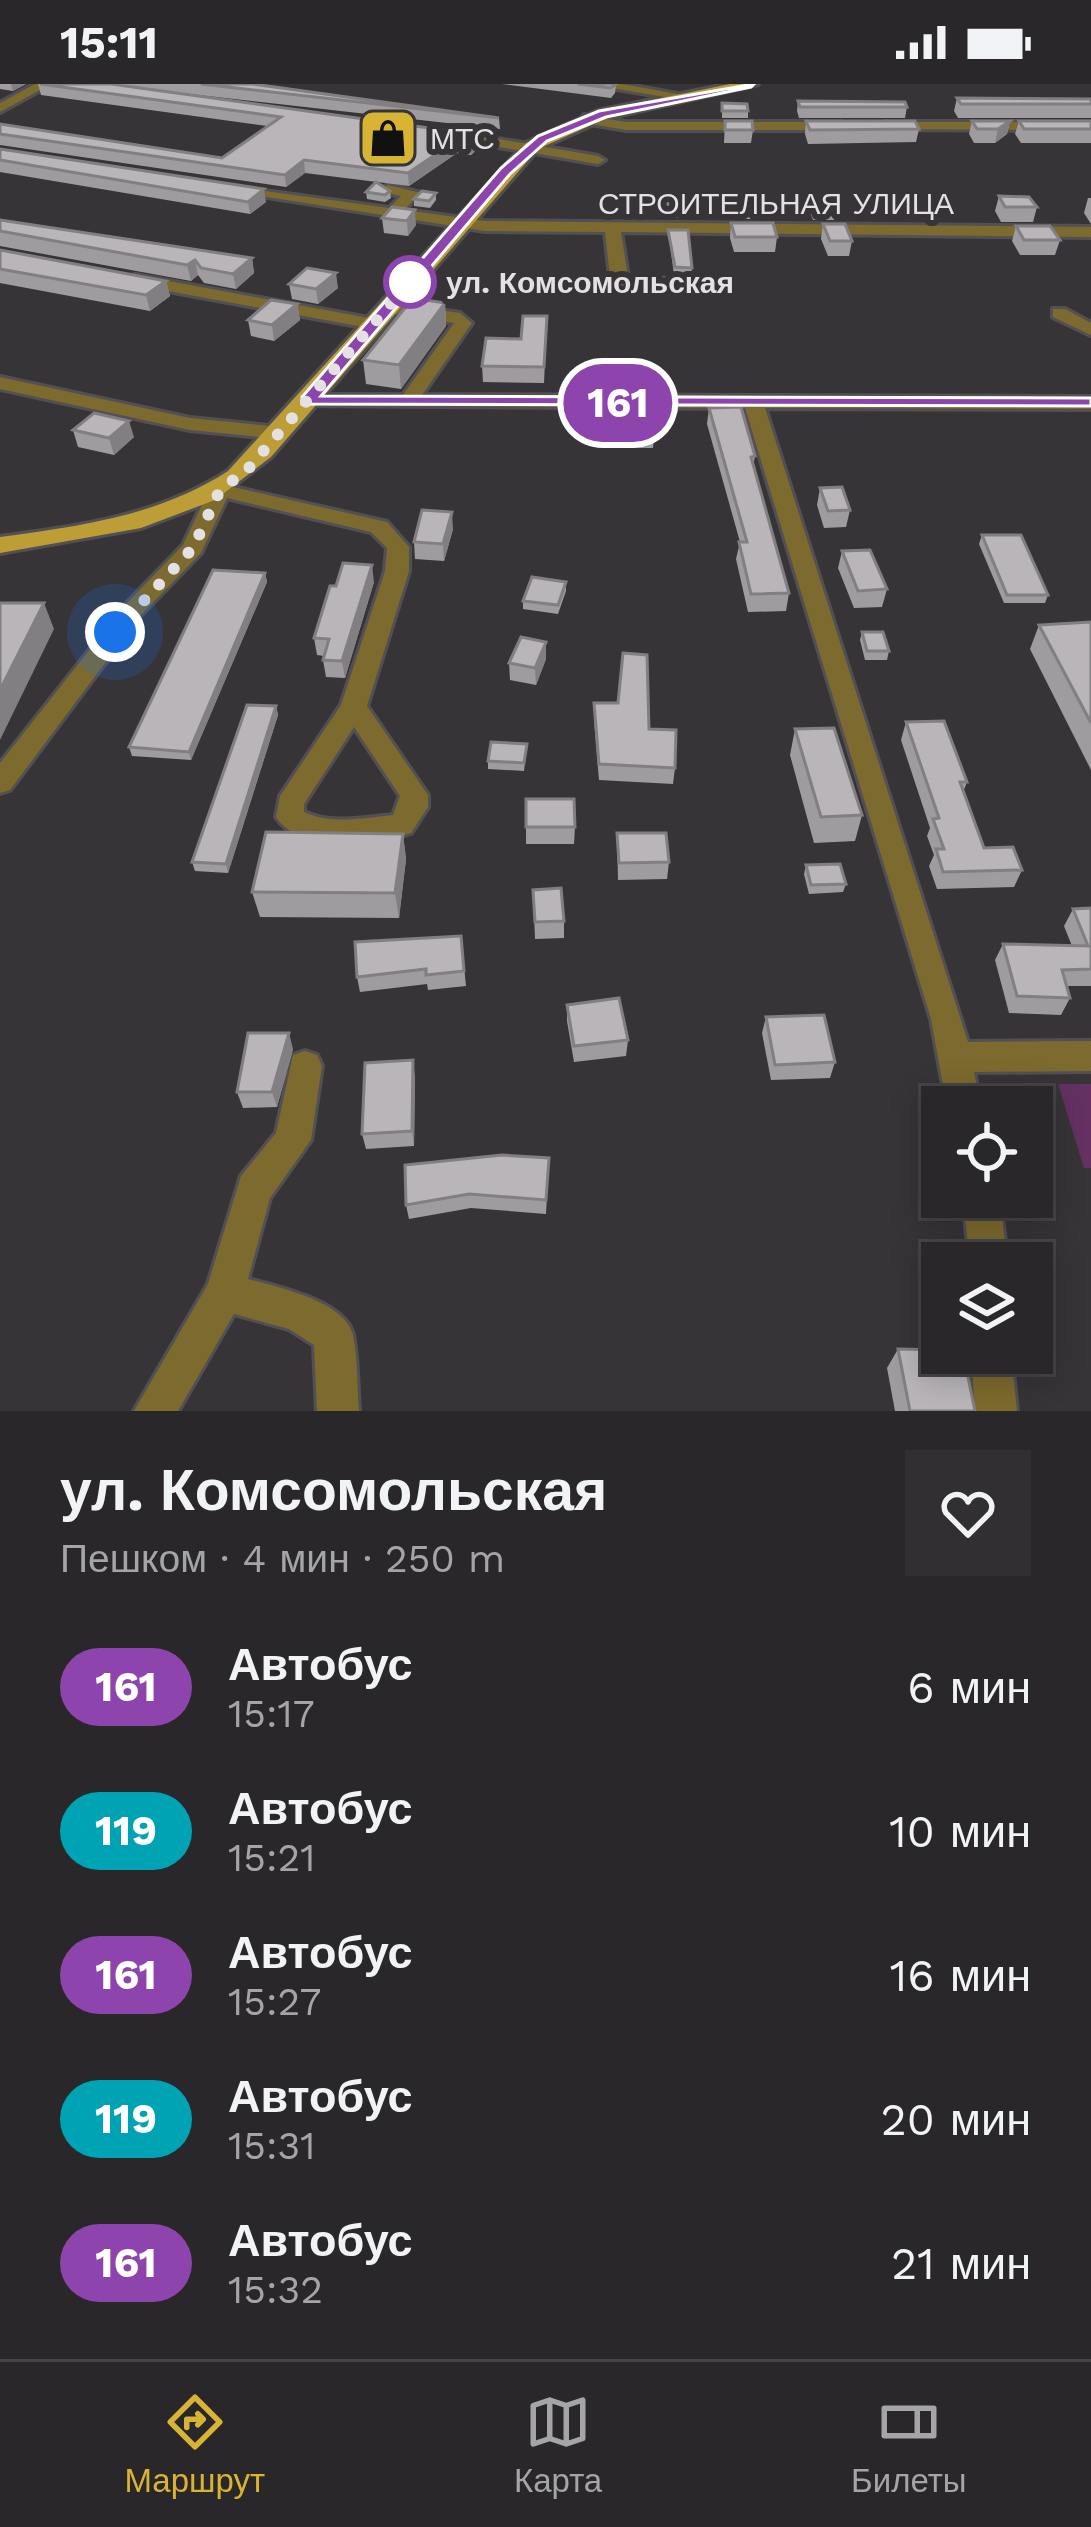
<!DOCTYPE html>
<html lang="ru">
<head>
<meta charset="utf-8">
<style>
	:root { --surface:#292729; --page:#312f31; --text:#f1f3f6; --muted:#a5a5a8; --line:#454446; --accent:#d9b434 }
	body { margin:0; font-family:"Work Sans",sans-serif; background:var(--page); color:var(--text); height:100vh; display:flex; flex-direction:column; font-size:45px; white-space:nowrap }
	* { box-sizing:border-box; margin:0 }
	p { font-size:39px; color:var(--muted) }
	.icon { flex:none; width:66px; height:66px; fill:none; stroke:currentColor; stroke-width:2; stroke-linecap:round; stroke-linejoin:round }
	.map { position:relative; height:1327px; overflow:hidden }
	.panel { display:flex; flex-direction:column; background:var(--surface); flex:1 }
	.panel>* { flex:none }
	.badge { padding:0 24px; border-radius:39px; font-size:42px; line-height:78px }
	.fabs { position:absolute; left:921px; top:1002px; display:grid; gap:24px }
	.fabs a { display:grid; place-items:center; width:132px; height:132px; border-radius:0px; background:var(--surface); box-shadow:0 6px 30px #0003,0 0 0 3px var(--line); font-size:60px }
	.you { position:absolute; width:60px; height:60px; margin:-30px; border:9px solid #fff; border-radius:50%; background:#1a73e8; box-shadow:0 0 0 18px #1a73e833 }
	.map>.badge { position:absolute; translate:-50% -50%; box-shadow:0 0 0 6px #fff }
	.round { display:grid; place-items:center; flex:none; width:126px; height:126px; border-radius:0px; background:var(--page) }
	.overview { display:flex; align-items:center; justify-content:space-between; height:204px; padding:0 60px }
	h1 { font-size:57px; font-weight:700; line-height:90px }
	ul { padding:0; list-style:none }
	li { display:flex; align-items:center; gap:36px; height:144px; padding:0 60px }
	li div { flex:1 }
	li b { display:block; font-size:45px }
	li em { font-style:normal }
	li .badge { min-width:132px; font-weight:700; text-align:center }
	.status { display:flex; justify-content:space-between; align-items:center; height:84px; padding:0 60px; background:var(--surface); direction:ltr }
	.status svg { height:33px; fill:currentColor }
	.menu { display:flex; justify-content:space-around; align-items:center; height:168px; border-top:3px solid var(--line); background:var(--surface); font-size:33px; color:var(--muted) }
	.menu a { display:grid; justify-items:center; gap:6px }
	.menu .selected { color:var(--accent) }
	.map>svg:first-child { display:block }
	.green { fill:#643162 }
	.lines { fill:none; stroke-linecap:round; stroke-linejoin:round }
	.minor-casing { stroke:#535053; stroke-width:6 }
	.major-casing { stroke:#535053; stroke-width:6 }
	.minor { fill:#7d6a2e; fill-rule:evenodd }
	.major { fill:#bd9e36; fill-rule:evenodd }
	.wall { fill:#9f9c9f }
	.shaded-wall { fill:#827f82 }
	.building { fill:#b9b5b9; stroke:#827f82; stroke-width:3 }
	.line { fill:#8e44ad; stroke:#fff; stroke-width:3 }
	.walk { stroke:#e3e1e3; stroke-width:12; stroke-dasharray:0 21.6 }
	.stop-dot { fill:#fff; stroke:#8e44ad; stroke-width:6 }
	.labels { text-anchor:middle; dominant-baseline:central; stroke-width:12; stroke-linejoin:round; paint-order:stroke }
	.far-poi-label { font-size:30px; fill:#e3e1e3; stroke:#373437; text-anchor:start }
	.far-street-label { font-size:30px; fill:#e3e1e3; stroke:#373437 }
	.far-stop-label { font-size:30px; font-weight:bold; fill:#e3e1e3; stroke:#373437; text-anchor:start }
</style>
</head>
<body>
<div class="status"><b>15:11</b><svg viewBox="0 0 49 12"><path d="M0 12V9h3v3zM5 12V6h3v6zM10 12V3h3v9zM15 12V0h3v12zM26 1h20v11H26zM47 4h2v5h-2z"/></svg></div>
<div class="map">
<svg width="1091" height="1327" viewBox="0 0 1091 1327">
	<rect width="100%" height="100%" fill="#373437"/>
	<path class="green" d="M 1058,1000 L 1091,1000 L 1091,1084 L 1084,1084 Z"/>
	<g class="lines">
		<defs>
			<g id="minor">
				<path d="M 35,0 L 51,0 L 0,28 L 0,19 Z"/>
				<path d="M 587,0 L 622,0 L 689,12 L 683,16 Z"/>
				<path d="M 584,31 L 626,38 L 841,38 L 848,42 L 841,46 L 626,46 L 579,38 Z"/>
				<path d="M 885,38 L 1091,38 L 1091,46 L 880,45 Z"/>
				<path d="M 446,46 L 598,72 L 605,76 L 598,80 L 441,53 Z"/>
				<path d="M 388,101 L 421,109 L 404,126 L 485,137 L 1091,143 L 1091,153 L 621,148 L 628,193 L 715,197 L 724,202 L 715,207 L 624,203 L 610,193 L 605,148 L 485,147 L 222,106 L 229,102 L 389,124 L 401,112 L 383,108 L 381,105 Z"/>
				<path d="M 136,191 L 374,235 L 383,240 L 374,245 L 130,200 L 130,192 Z"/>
				<path d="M 388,219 L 460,229 L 472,239 L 422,311 L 1091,313 L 1091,325 L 765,324 L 968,958 L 1091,957 L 1091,987 L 974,988 L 981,1023 L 947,1023 L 931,935 L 745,324 L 301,321 L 298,317 L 308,311 L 403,311 L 454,239 L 382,228 L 379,224 Z"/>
				<path d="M 1053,225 L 1065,225 L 1091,239 L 1091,251 L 1053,233 Z"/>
				<path d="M 0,293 L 190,334 L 280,343 L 290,349 L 280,355 L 190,346 L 0,305 Z"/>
				<path d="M 220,400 L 387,438 L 409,463 L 409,487 L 367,622 L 428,711 L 428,723 L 411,749 C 376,760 299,769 276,733 L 280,712 L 341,621 L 385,487 L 387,464 L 371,448 L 227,414 L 201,469 L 141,531 L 10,706 L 0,709 L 0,679 L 125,521 L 183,461 L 209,406 ZM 354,643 L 400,712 L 393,731 C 364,734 331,741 304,728 L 304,720 Z"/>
				<path d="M 305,967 L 317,971 L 322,982 L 311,1056 L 270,1114 L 248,1195 C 277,1203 345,1217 353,1251 C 358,1275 357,1302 359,1327 L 317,1327 L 314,1261 L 289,1245 L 234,1230 L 178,1327 L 134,1327 L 208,1200 L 241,1092 L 276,1049 L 293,971 Z"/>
				<path d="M 963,1113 L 999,1113 L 1008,1179 L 970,1179 Z"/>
				<path d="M 971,1269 L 1011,1269 L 1017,1327 L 975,1327 Z"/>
			</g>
			<path id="major" d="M 730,0 L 758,0 L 607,34 L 538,65 L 271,373 L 215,416 L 141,444 L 0,469 L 0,453 C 81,442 158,432 228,387 L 526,59 L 598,27 Z"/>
		</defs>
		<use href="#minor" class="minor-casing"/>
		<use href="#major" class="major-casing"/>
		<use href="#minor" class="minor"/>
		<use href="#major" class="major"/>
	</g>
	<g class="wall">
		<path d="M 0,0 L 26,0 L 13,7 L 0,5 Z"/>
		<path d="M 38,0 L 253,0 L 499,34 L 500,45 L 137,4 L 480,51 L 480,63 L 471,71 L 457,69 L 409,102 L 305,89 L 286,103 L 0,61 L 0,40 L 222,74 L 267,42 L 41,11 Z"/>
		<path d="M 502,0 L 616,0 L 615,9 L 611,14 Z"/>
		<path d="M 957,14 L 1091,15 L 1091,34 L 958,34 L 954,27 Z"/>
		<path d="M 798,17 L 907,23 L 905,34 L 799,34 L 797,27 Z"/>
		<path d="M 722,19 L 748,27 L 748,34 L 722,34 Z"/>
		<path d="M 725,37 L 753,46 L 751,59 L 724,59 Z"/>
		<path d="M 806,37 L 919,45 L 916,58 L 808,60 L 805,50 Z"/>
		<path d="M 972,37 L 1010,37 L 1007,50 L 995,59 L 974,59 L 969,50 Z"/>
		<path d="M 1019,37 L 1091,37 L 1091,59 L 1021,59 L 1015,50 Z"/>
		<path d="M 0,76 L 266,118 L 250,130 L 0,88 Z"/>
		<path d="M 390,107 L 391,114 L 385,118 L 367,115 L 366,108 Z"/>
		<path d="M 436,109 L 436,116 L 430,124 L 414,122 L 414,115 Z"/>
		<path d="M 664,110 L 687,120 L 686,134 L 665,134 Z"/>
		<path d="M 723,111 L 767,121 L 765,135 L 725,135 L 722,125 Z"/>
		<path d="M 811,112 L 836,121 L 834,136 L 813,136 L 809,126 Z"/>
		<path d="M 999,112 L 1037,123 L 1033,138 L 1001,138 L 995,127 Z"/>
		<path d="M 1088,114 L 1091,114 L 1091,140 L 1084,129 Z"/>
		<path d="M 392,123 L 416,141 L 408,152 L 384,149 L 382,134 Z"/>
		<path d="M 0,136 L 252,174 L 254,189 L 236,205 L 204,199 L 198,191 L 191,197 L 0,162 Z"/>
		<path d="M 731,139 L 777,153 L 775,168 L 734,168 L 730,154 Z"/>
		<path d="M 823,140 L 852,157 L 849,172 L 828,172 L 821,155 Z"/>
		<path d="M 1016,142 L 1060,156 L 1055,171 L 1020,171 L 1012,157 Z"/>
		<path d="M 668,146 L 692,184 L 691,191 L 674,191 Z"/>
		<path d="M 0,166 L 166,197 L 170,212 L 150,227 L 0,199 Z"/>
		<path d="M 289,200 L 338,204 L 318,220 L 292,215 Z"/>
		<path d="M 445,219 L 446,242 L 401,305 L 366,300 L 363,276 Z"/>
		<path d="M 297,220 L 300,236 L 274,257 L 251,252 L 248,236 Z"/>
		<path d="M 547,232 L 544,299 L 483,298 L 482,282 L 521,255 Z"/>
		<path d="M 629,323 L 655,347 L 653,364 L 631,364 L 629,340 Z"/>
		<path d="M 709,324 L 755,372 L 753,383 L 789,509 L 786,527 L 748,528 L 736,475 L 740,458 L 707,340 Z"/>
		<path d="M 73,346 L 134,353 L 114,371 L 78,363 Z"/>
		<path d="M 820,404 L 850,426 L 846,443 L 824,444 L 817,421 Z"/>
		<path d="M 453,445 L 444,477 L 415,475 L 414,458 Z"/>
		<path d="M 982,451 L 1048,511 L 1045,519 L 1004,519 L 979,460 Z"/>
		<path d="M 842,467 L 887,505 L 882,523 L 854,524 L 838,484 Z"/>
		<path d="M 265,489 L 267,498 L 191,676 L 132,672 L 129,663 Z"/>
		<path d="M 374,498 L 345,594 L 326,593 L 323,576 L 324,572 L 317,571 L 314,554 Z"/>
		<path d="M 566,498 L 566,507 L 558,530 L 523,525 L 523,517 Z"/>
		<path d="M 1091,538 L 1091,686 L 1030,565 L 1039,541 Z"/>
		<path d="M 862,548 L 889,567 L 887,576 L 865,576 L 860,556 Z"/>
		<path d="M 546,575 L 536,601 L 510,596 L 509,579 Z"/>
		<path d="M 594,619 L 649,645 L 675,684 L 673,700 L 599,696 L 594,636 Z"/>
		<path d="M 276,622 L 278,631 L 228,789 L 195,787 L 192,778 Z"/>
		<path d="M 906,638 L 967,698 L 963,708 L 984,764 L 1022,786 L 1014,803 L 937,805 L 929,782 L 934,771 L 927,752 L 930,744 L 901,656 Z"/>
		<path d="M 795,645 L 862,731 L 855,757 L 814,759 L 790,671 Z"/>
		<path d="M 527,660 L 524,687 L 488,685 L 488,677 Z"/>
		<path d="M 526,715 L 575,743 L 574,760 L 526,760 Z"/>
		<path d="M 617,749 L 669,778 L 667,795 L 618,796 Z"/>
		<path d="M 403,750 L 406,775 L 399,834 L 260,833 L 252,808 Z"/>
		<path d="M 806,781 L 846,800 L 843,808 L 809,810 L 804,790 Z"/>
		<path d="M 533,806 L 564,837 L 564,854 L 535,855 Z"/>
		<path d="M 1091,824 L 1091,902 L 1067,902 L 1070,914 L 1061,931 L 1009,929 L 995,876 L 1003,860 L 1072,862 L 1064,842 L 1073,825 Z"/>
		<path d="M 461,852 L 466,902 L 428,906 L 427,900 L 360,908 L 357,893 Z"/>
		<path d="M 567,921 L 628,956 L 626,972 L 574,978 L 567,937 Z"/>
		<path d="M 766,933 L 835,978 L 830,994 L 771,996 L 762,949 Z"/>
		<path d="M 293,965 L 277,1023 L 243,1024 L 237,1008 Z"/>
		<path d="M 415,992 L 414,1062 L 366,1065 L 362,1050 Z"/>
		<path d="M 549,1074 L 546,1130 L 471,1124 L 409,1135 L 406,1121 Z"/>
		<path d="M 898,1265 L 975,1327 L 895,1327 L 887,1284 Z"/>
	</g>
	<g class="shaded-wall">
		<path d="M 11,0 L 26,0 L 13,7 Z"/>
		<path d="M 1010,37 L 1007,50 L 995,59 L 998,45 Z"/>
		<path d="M 480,51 L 480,63 L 471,71 L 471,59 Z"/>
		<path d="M 456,57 L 457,69 L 409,102 L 408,89 Z"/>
		<path d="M 304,76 L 305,89 L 286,103 L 285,91 Z"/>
		<path d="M 264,105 L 266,118 L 250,130 L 248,118 Z"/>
		<path d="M 415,126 L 416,141 L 408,152 L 407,137 Z"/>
		<path d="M 252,174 L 254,189 L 236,205 L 233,190 Z"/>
		<path d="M 195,176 L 198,191 L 191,197 L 187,181 Z"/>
		<path d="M 336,189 L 338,204 L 318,220 L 316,205 Z"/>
		<path d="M 166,197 L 170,212 L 150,227 L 146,211 Z"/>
		<path d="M 445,219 L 446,242 L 401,305 L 399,281 Z"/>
		<path d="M 297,220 L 300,236 L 274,257 L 272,241 Z"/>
		<path d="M 129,337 L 134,353 L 114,371 L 109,354 Z"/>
		<path d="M 452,428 L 453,445 L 444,477 L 443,460 Z"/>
		<path d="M 372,481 L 374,498 L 345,594 L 342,577 Z"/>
		<path d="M 265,489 L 267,498 L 191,676 L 189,668 Z"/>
		<path d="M 44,519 L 54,545 L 0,656 L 0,606 Z"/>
		<path d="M 546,558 L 546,575 L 536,601 L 535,584 Z"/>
		<path d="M 276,622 L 278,631 L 228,789 L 226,780 Z"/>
		<path d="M 403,750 L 406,775 L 399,834 L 395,809 Z"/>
		<path d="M 289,949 L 293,965 L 277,1023 L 272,1008 Z"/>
		<path d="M 413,976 L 415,992 L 414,1062 L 412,1047 Z"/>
	</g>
	<g class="building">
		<path d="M 40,0 L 111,0 L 480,51 L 471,59 L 456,57 L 408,89 L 304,76 L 285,91 L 0,50 L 0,40 L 222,74 L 281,33 Z"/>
		<path d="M 201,0 L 253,0 L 499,34 Z"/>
		<path d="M 578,0 L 616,0 L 611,4 Z"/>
		<path d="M 957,14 L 1091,15 L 1091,20 L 961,20 Z"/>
		<path d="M 798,17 L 905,18 L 907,23 L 800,23 Z"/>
		<path d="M 722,19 L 747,20 L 748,27 L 722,27 Z"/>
		<path d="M 725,37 L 752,37 L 753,46 L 725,46 Z"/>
		<path d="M 806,37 L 915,37 L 919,45 L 810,46 Z"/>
		<path d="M 972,37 L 1010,37 L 998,45 L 977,45 Z"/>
		<path d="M 1019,37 L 1091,37 L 1091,45 L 1024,45 Z"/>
		<path d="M 0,65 L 264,105 L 248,118 L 0,76 Z"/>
		<path d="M 376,98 L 390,107 L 385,111 L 366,108 Z"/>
		<path d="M 422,107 L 436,109 L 429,117 L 414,115 Z"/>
		<path d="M 664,110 L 686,110 L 687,120 L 666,120 Z"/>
		<path d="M 723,111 L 764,111 L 767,121 L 726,120 Z"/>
		<path d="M 811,112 L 832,112 L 836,121 L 815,121 Z"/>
		<path d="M 999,112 L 1029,113 L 1037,123 L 1005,123 Z"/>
		<path d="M 392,123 L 415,126 L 407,137 L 382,134 Z"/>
		<path d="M 0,136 L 252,174 L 233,190 L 201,184 L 195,176 L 187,181 L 0,147 Z"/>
		<path d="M 731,139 L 773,139 L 777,153 L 735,153 Z"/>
		<path d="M 823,140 L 845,140 L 852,157 L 830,157 Z"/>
		<path d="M 1016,142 L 1050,142 L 1060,156 L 1024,156 Z"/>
		<path d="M 668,146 L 688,146 L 692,184 L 675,183 Z"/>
		<path d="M 0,166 L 166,197 L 146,211 L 0,185 Z"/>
		<path d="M 307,184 L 336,189 L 316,205 L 289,200 Z"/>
		<path d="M 413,214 L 445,219 L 399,281 L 363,276 Z"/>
		<path d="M 271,216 L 297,220 L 272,241 L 248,236 Z"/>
		<path d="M 523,232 L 547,232 L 544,283 L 482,282 L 486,254 L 521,255 Z"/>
		<path d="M 629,323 L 651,323 L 655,347 L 632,347 Z"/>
		<path d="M 741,323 L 755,372 L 751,373 L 789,509 L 751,510 L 739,458 L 747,458 L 709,324 Z"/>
		<path d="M 94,329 L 129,337 L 109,354 L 73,346 Z"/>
		<path d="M 842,403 L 850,426 L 828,427 L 820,404 Z"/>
		<path d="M 422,426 L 452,428 L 443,460 L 414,458 Z"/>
		<path d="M 982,451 L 1021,451 L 1048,511 L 1007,511 Z"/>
		<path d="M 870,466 L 887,505 L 858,507 L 842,467 Z"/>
		<path d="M 343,479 L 372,481 L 342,577 L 323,576 L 329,555 L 314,554 L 330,502 L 336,502 Z"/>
		<path d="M 213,486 L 265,489 L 189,668 L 129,663 Z"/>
		<path d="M 532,493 L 566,498 L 558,521 L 523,517 Z"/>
		<path d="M 0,519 L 44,519 L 0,606 Z"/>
		<path d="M 1091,538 L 1091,639 L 1039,541 Z"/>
		<path d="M 862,548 L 883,548 L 889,567 L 867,567 Z"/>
		<path d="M 521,553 L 546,558 L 535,584 L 509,579 Z"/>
		<path d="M 623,569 L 647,571 L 649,645 L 676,646 L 675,684 L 599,680 L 594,619 L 618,619 Z"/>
		<path d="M 247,621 L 276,622 L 226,780 L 192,778 Z"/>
		<path d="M 944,637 L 967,698 L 960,698 L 984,764 L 1013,763 L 1022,786 L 943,788 L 936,765 L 944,765 L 933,735 L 939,734 L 906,638 Z"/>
		<path d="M 834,644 L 862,731 L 821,733 L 795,645 Z"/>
		<path d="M 491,658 L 527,660 L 524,679 L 488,677 Z"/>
		<path d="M 526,715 L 574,715 L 575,743 L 526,743 Z"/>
		<path d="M 266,748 L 403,750 L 395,809 L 252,808 Z"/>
		<path d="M 617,749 L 666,749 L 669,778 L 619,779 Z"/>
		<path d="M 840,780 L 846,800 L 811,801 L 806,781 Z"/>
		<path d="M 561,804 L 564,837 L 535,838 L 533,806 Z"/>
		<path d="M 1091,824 L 1091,885 L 1062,886 L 1070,914 L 1017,912 L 1003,860 L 1088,862 L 1073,825 Z"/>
		<path d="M 461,852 L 464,887 L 426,891 L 426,885 L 357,893 L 355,858 Z"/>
		<path d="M 619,914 L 628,956 L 574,962 L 567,921 Z"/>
		<path d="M 824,931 L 835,978 L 775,981 L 766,933 Z"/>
		<path d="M 248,949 L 289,949 L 272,1008 L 237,1008 Z"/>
		<path d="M 413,976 L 412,1047 L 362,1050 L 365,979 Z"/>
		<path d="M 502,1071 L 549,1074 L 546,1116 L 469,1110 L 406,1121 L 405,1081 Z"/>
		<path d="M 898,1265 L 942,1266 L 942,1269 L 963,1269 L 975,1327 L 910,1327 Z"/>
	</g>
	<path class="line" d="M 751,3 L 606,33 L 547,57 L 510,90 L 321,312 L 1091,314 L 1091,322 L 302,320 L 302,313 L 501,84 L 538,52 L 599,27 L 754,0 Z"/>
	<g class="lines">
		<path class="walk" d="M 115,548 L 193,464 L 220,406 L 247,386 L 415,192 L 410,198"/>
	</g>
	<defs>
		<symbol id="shop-square" viewBox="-11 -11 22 22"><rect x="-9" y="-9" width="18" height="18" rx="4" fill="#d9b434" stroke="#373437"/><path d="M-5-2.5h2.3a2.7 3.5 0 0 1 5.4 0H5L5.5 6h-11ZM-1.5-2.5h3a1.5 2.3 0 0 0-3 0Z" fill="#111"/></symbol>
	</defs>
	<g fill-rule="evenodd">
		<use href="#shop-square" x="355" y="21" width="66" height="66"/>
	</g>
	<circle class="stop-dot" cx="410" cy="198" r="24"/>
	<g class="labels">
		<g class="far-poi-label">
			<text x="430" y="54">МТС</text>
		</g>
		<g class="far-street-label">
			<text x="776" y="119">СТРОИТЕЛЬНАЯ УЛИЦА</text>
		</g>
		<g class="far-stop-label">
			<text x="446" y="198">ул. Комсомольская</text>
		</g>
	</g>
</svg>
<div class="fabs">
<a><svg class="icon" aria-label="locate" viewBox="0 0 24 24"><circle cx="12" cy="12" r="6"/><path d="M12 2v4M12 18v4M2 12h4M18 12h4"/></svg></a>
<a><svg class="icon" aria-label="layers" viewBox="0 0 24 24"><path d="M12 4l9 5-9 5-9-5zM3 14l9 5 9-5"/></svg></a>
</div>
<div class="you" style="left:115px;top:548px"></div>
<b class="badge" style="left:618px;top:319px;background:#8e44ad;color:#fff">161</b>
</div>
<section class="panel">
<div class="overview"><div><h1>ул. Комсомольская</h1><p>Пешком · 4 мин · 250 m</p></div><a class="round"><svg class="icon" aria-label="heart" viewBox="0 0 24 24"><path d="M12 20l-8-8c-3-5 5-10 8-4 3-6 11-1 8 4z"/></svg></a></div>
<ul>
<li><span class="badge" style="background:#8e44ad;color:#fff">161</span><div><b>Автобус</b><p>15:17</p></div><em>6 мин</em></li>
<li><span class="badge" style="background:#00a3b4;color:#fff">119</span><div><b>Автобус</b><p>15:21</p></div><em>10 мин</em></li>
<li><span class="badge" style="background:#8e44ad;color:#fff">161</span><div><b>Автобус</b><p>15:27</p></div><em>16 мин</em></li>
<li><span class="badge" style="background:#00a3b4;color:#fff">119</span><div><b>Автобус</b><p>15:31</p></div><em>20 мин</em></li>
<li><span class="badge" style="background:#8e44ad;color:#fff">161</span><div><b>Автобус</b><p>15:32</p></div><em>21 мин</em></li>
</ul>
</section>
<nav class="menu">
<a class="selected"><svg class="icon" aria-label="directions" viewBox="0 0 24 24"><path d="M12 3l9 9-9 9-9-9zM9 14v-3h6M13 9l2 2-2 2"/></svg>Маршрут</a>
<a><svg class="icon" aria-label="map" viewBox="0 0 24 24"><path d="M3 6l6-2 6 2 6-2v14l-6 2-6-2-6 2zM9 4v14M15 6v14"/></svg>Карта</a>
<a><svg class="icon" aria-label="tickets" viewBox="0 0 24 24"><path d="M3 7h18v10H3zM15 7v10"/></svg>Билеты</a>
</nav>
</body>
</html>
